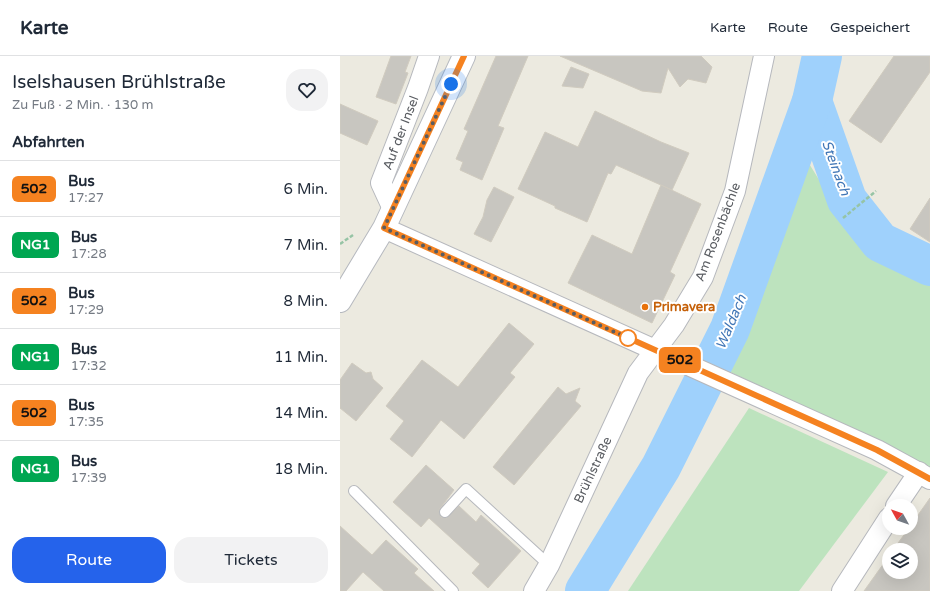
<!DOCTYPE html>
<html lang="de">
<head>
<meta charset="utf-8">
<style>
	:root { --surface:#fff; --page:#f2f2f3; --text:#1f2937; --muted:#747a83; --line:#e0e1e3; --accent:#2563eb }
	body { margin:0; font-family:"Varela Round",sans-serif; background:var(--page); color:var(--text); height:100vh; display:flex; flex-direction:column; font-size:15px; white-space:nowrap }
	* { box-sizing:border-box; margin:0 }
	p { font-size:13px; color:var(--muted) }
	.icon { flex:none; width:22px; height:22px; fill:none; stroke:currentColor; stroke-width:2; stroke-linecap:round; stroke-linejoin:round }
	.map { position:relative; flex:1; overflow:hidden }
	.sheet { display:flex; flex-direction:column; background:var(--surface); width:340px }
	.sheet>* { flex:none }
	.badge { padding:0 8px; border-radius:6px; font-size:14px; line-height:26px }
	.needle { width:26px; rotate:310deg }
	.controls { position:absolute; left:542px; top:443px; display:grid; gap:8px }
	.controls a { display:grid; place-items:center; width:36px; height:36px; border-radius:50%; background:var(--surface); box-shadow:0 4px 16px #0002; font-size:20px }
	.you { position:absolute; width:20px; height:20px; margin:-10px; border:3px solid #fff; border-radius:50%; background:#1a73e8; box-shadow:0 0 0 6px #1a73e833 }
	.map>.badge { position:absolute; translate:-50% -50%; box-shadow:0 0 0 2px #fff }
	h2 { padding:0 12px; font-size:15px; line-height:36px }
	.round { display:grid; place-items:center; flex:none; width:42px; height:42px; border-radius:16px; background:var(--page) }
	.summary { display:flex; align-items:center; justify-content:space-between; height:68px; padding:0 12px }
	h1 { font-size:19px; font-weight:600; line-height:30px }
	.cta { display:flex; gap:8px; margin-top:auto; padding:8px 12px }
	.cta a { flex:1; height:46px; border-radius:16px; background:var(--accent); color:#fff; font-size:16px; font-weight:600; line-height:46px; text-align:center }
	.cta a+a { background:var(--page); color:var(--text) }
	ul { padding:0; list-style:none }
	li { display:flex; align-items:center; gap:12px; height:56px; padding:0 12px; border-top:1px solid var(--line) }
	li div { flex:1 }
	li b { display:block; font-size:15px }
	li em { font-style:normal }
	li .badge { min-width:44px; font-weight:700; text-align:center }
	header { display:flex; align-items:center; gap:24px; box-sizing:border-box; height:56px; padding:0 20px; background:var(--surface); border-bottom:1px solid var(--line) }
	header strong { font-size:19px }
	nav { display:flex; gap:22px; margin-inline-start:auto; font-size:14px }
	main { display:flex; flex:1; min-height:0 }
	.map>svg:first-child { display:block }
	.green { fill:#bde3be }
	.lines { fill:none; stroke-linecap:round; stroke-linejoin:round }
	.river { stroke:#9fd1fc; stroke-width:40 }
	.building { fill:#c8c6c0; stroke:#d0cbbf }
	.lane-casing { stroke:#b6b8bd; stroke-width:12 }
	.street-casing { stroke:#b6b8bd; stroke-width:22 }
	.secondary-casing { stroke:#b6b9bf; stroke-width:24 }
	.path { stroke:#96c4a5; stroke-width:2.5; stroke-dasharray:4 2; stroke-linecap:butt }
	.lane { stroke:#fff; stroke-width:10 }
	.street { stroke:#fff; stroke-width:20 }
	.secondary { stroke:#fff; stroke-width:22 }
	.line-casing { stroke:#fff; stroke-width:9 }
	.line { stroke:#f58220; stroke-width:6 }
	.walk { stroke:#595c61; stroke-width:4; stroke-dasharray:0 7.2 }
	.food-dot { fill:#e8710a; stroke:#fff; stroke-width:1.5 }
	.stop-dot { fill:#fff; stroke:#f58220; stroke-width:2 }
	.labels { text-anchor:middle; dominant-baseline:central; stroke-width:4; stroke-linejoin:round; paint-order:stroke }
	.street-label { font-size:13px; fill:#595c61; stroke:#fff }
	.food-label { font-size:13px; font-weight:bold; fill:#c56008; stroke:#fff; text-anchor:start }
	.water-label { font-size:14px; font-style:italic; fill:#4076b6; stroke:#fff }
</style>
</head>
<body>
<header>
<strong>Karte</strong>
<nav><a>Karte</a><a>Route</a><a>Gespeichert</a></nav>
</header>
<main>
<section class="sheet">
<div class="summary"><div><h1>Iselshausen Brühlstraße</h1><p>Zu Fuß · 2 Min. · 130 m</p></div><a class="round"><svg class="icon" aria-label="heart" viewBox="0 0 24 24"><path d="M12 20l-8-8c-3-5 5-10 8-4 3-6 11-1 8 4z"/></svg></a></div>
<h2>Abfahrten</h2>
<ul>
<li><span class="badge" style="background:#f58220;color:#111">502</span><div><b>Bus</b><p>17:27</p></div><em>6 Min.</em></li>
<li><span class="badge" style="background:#00a651;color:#fff">NG1</span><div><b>Bus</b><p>17:28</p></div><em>7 Min.</em></li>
<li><span class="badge" style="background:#f58220;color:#111">502</span><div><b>Bus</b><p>17:29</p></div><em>8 Min.</em></li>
<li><span class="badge" style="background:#00a651;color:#fff">NG1</span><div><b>Bus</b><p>17:32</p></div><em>11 Min.</em></li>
<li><span class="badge" style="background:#f58220;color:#111">502</span><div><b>Bus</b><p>17:35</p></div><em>14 Min.</em></li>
<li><span class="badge" style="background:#00a651;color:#fff">NG1</span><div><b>Bus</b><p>17:39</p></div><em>18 Min.</em></li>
</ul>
<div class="cta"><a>Route</a><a>Tickets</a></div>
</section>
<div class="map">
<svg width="590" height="535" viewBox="0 0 590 535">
	<rect width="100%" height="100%" fill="#eceae0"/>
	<g class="green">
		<path d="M 458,90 L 526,199 L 590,229 L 590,412 L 384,313 Z"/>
		<path d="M 409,352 L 548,416 L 459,535 L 288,535 Z"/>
	</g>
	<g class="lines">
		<g class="river">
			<path d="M 472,45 L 507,144 L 540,186 L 590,210"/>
			<path d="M 245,535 L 321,411 L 390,273 L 472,45 L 482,0"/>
		</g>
	</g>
	<g class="building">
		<path d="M 51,0 L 71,0 L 65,16 L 68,17 L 56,48 L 36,41 Z"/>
		<path d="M 156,0 L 188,0 L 158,70 L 164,72 L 142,124 L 120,114 L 123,106 L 116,103 L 128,75 L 124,73 Z"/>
		<path d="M 220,0 L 361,0 L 372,11 L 366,27 L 348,23 L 340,31 L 328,12 L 321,37 L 302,35 Z"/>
		<path d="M 554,0 L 590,0 L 590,16 L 541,87 L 509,65 Z"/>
		<path d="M 231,11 L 249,18 L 243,32 L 222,30 Z"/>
		<path d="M 0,48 L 38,65 L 27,89 L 0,77 Z"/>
		<path d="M 255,55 L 321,86 L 349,97 L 332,134 L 276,109 L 271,118 L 268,117 L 247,166 L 215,152 L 215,150 L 178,133 L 205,76 L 238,91 Z"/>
		<path d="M 321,129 L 361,148 L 330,216 L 335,219 L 312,267 L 228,227 L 252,179 L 292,198 Z"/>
		<path d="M 154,131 L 174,141 L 151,186 L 134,178 L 143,161 L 147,144 Z"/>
		<path d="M 590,142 L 590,186 L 570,173 Z"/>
		<path d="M 169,267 L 194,288 L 170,317 L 175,321 L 124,383 L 101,364 L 72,401 L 50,383 L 64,365 L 46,350 L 82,304 L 118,331 Z"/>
		<path d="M 12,307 L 26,317 L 31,316 L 33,323 L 43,332 L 16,365 L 0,352 L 0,324 Z"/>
		<path d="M 218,331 L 226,338 L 240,332 L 235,345 L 241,350 L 174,429 L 153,411 Z"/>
		<path d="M 86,409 L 114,434 L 99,454 L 101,461 L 107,462 L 119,450 L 136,466 L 141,459 L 181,495 L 148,532 L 132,517 L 140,508 L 134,503 L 89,462 L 81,471 L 53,446 Z"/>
		<path d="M 590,442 L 590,535 L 524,535 L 549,500 L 549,516 L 571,516 L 571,494 L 553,494 L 569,472 L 571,472 L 571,469 Z"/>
		<path d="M 0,470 L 32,499 L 46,484 L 78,513 L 74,517 L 94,535 L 44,535 L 23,516 L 6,535 L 0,535 Z"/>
	</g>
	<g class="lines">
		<defs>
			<g id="lane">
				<path d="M 14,435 L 113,535"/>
				<path d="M 105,456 L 126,433 L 209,509"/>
			</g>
			<g id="street">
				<path d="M 53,153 L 41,127 L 78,32 L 89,0"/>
				<path d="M 44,172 L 537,394 L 590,423"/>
				<path d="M 556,450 L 579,416"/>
				<path d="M 194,535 L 209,509 L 298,317 L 334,269 L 363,221 L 395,135 L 424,0"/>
				<path d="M 502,535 L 549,462"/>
			</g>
			<path id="secondary" d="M 0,245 L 44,172 L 124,0"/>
		</defs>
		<use href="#lane" class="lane-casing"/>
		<use href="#street" class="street-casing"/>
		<use href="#secondary" class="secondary-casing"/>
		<g class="path">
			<path d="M 503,162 L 536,135"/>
			<path d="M 0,188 L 13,179"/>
		</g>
		<use href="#lane" class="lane"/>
		<use href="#street" class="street"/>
		<use href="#secondary" class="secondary"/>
	</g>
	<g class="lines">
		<defs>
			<path id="line" d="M 124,0 L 44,172 L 495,375 L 537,394 L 590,423"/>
		</defs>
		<use href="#line" class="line-casing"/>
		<use href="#line" class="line"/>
		<path class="walk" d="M 111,28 L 44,172 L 288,282"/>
	</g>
	<circle class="food-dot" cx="305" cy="251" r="4"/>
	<circle class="stop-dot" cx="288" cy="282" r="8"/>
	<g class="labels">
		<g class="street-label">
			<text transform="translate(61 77) rotate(-69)">Auf der Insel</text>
			<text transform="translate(378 176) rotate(-69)">Am Rosenbächle</text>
			<text transform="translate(253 414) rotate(-65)">Brühlstraße</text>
		</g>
		<g class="food-label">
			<text x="313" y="251">Primavera</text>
		</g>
		<g class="water-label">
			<text transform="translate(496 112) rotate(70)">Steinach</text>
			<text transform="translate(391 266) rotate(-67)">Waldach</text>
		</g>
	</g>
</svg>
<div class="controls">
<a><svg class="needle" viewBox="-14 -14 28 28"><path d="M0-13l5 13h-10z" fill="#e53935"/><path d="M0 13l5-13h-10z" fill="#747a83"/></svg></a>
<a><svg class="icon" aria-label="layers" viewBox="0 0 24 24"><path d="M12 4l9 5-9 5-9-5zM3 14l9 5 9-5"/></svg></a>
</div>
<div class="you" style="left:111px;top:28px"></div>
<b class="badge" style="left:340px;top:304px;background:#f58220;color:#111">502</b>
</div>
</main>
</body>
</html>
